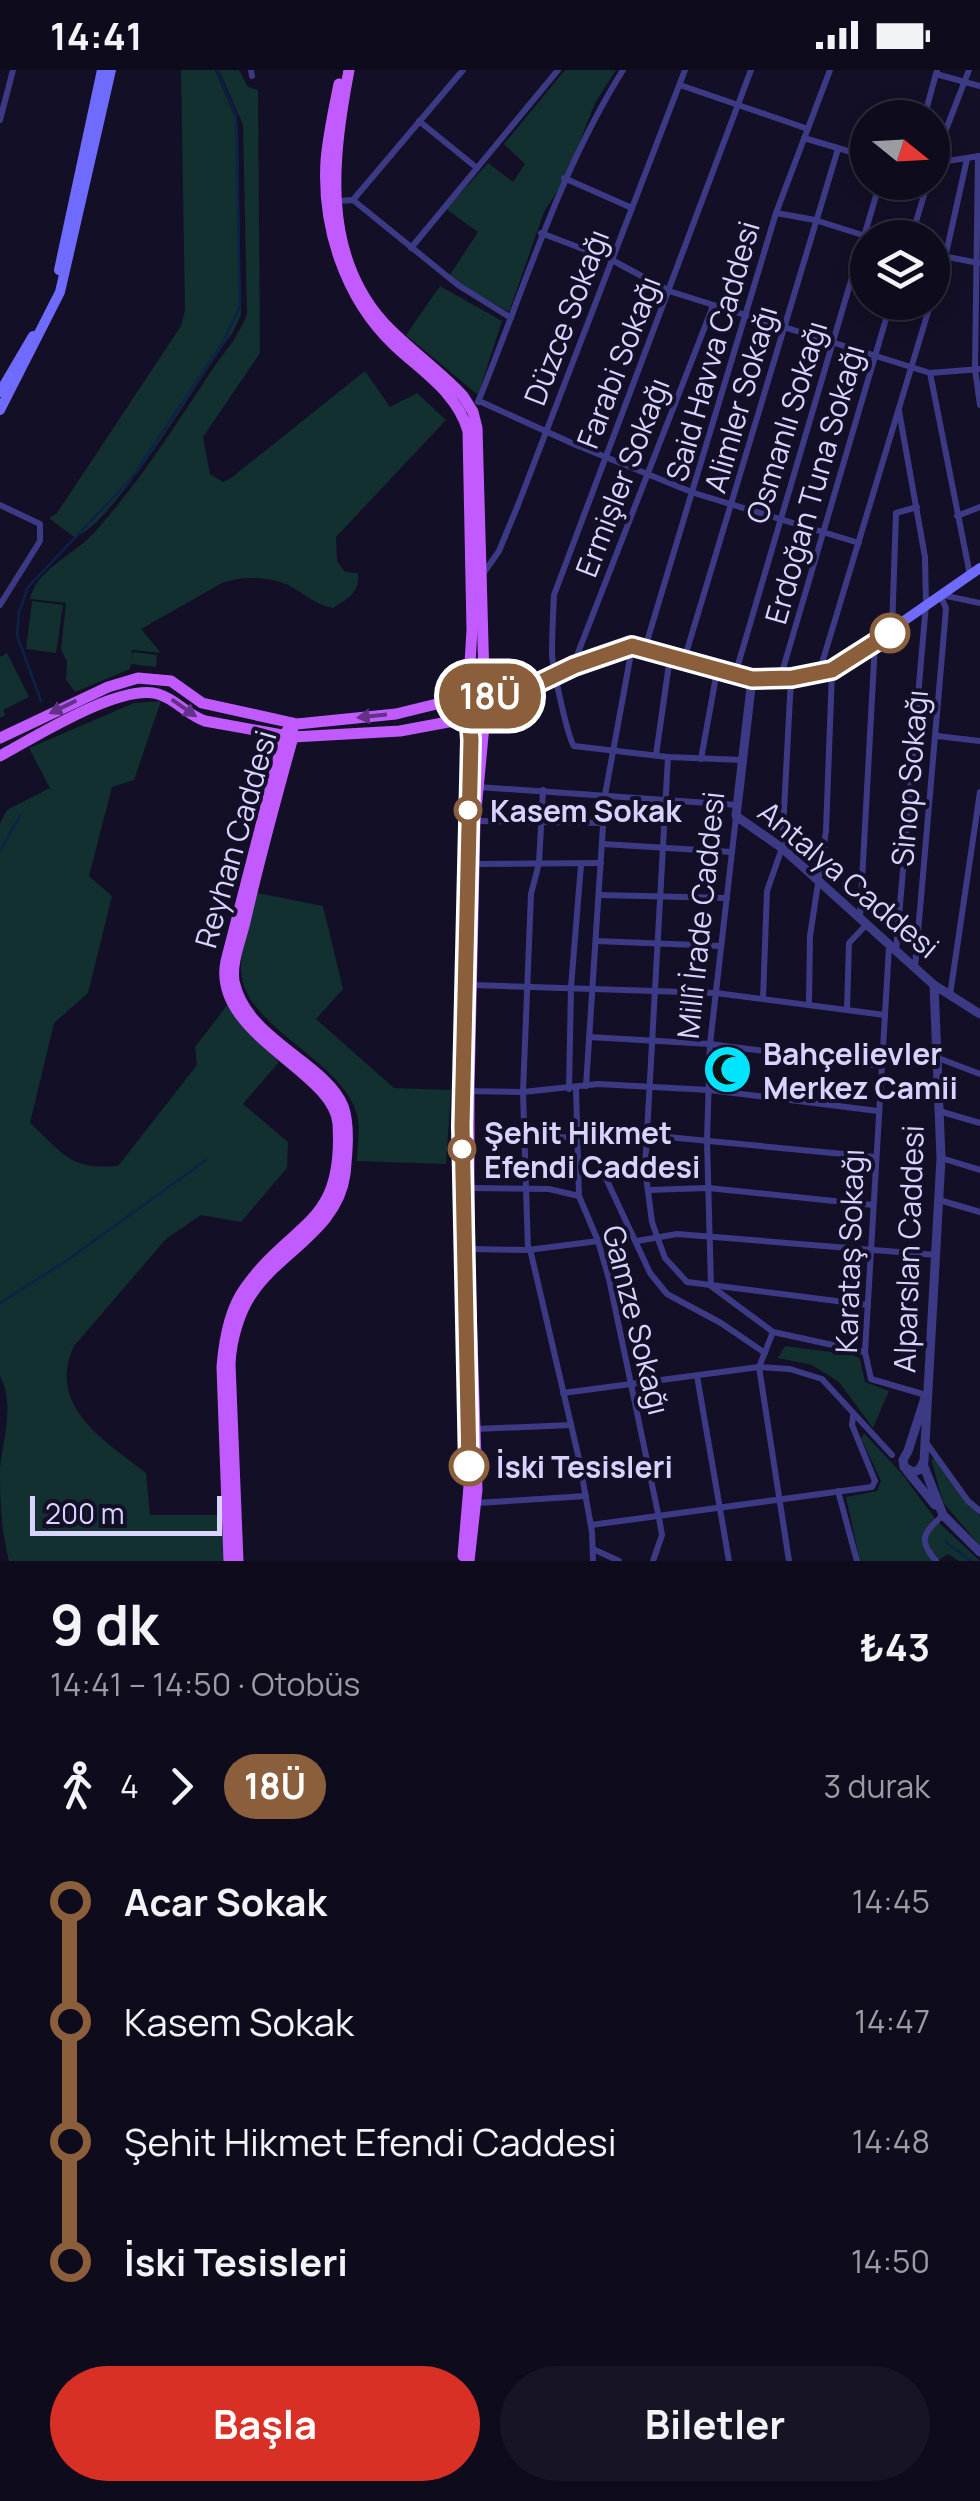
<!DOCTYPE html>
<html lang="tr">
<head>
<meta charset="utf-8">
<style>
	:root { --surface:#0e0b1c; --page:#171425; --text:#f1f3f6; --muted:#9b9ba3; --line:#2e2b3b; --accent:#d93025 }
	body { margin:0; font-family:Manrope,sans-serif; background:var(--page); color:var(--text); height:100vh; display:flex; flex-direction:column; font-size:38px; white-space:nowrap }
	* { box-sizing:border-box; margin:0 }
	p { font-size:32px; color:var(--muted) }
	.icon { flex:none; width:55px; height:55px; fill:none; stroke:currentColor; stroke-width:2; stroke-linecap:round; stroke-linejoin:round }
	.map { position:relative; height:1491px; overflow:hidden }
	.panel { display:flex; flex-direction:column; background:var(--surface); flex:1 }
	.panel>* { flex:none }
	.badge { padding:0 20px; border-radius:32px; font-size:35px; line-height:65px }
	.needle { width:65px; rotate:108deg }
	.fabs { position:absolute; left:850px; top:30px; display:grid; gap:20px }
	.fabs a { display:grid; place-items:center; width:100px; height:100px; border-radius:50%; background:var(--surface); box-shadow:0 5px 15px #0003,0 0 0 2px var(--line); font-size:50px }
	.scale { position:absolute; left:30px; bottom:25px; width:192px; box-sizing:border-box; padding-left:10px; border:5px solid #d9d4ff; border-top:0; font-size:28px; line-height:35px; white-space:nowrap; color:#d9d4ff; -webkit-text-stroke:8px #130f26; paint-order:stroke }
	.map>.badge { position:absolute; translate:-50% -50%; box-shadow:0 0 0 5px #fff }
	.legs { display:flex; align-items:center; gap:15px; height:110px; padding:0 50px; font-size:32px }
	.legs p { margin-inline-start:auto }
	.summary { display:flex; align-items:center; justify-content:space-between; height:170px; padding:0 50px }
	h1 { font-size:55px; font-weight:700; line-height:75px }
	.action { display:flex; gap:20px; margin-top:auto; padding:20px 50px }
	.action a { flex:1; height:115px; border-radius:60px; background:var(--accent); color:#fff; font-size:40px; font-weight:700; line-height:115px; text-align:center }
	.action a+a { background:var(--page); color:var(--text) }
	ul { padding:0 50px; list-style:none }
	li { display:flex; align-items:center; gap:35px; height:120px; font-size:38px }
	li i { display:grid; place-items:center; width:15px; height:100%; margin:0 12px; background:currentColor }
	li i::after { content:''; width:25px; height:25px; margin:-12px; border:8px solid; border-radius:50%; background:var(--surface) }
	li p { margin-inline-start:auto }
	li:first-child i { background:linear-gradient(#0000 50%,currentColor 0) }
	li:last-child i { background:linear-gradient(currentColor 50%,#0000 0) }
	.status { display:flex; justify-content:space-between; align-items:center; height:70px; padding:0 50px; background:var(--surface); direction:ltr }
	.status svg { height:28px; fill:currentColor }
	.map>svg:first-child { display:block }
	.green { fill:#12302f }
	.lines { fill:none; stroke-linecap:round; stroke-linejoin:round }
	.stream { stroke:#0c2248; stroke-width:2.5 }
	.minor { stroke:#3d3a85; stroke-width:6 }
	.tertiary { stroke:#3d3a85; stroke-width:9 }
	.secondary { stroke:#6f6bff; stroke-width:10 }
	.primary { stroke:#c25bff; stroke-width:11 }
	.oneway { fill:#623188 }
	.line-1-casing { stroke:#fff; stroke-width:22 }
	.line-1 { stroke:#8b5e3c; stroke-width:15 }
	.stop-1-dot { fill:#fff; stroke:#8b5e3c; stroke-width:5 }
	.labels { text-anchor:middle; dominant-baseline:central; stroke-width:8; stroke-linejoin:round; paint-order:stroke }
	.street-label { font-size:30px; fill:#d9d4ff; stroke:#130f26 }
	.stop-label { font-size:30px; font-weight:bold; fill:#d9d4ff; stroke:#130f26; text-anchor:start }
	.poi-label { font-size:30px; font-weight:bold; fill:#d9d4ff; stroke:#130f26; text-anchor:start }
</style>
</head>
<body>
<div class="status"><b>14:41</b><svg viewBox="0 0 49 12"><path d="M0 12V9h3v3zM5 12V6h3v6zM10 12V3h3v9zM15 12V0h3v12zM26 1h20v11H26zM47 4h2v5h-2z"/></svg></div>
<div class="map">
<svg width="980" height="1491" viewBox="0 0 980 1491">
	<rect width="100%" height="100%" fill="#130f26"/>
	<g class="green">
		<path d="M 181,0 L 215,0 L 238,55 L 241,244 L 233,262 C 203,301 113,457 74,467 L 49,448 L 57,443 L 181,256 L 185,240 Z"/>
		<path d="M 219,0 L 239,0 L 248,17 L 258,20 L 260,283 L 203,367 L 210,404 L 223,412 L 231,408 L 365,301 L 390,337 L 417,323 L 446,350 L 336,467 L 337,491 L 345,502 L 358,503 C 360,523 348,528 333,538 C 315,535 304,523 288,515 C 268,506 242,506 222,513 L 141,559 L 161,583 L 132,580 L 131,588 L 133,582 L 157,585 L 156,597 L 131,594 L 130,599 L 75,622 L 66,610 L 67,592 L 61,579 L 66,533 L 30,529 C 36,500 73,485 93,464 C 138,414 173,359 210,303 C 223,283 239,267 247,244 L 243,55 Z"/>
		<path d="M 565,0 L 616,0 L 595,33 L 566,107 L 544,142 L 509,242 L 448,208 L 478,162 L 446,139 L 488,93 L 513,112 L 525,94 L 504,74 Z"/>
		<path d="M 440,216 L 502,251 L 478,325 L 406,265 Z"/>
		<path d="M 32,531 L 63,535 L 56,583 L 26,579 Z"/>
		<path d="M 7,583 L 29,627 L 3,640 L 5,645 L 0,648 L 0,587 Z"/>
		<path d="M 161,631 L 134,710 L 112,717 L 89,806 L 112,826 L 88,923 L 54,953 L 30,1053 C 64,1084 69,1100 118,1096 L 197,995 L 195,977 L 228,934 L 279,992 L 243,1034 L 288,1072 L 287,1098 L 241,1152 L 201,1145 L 166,1169 L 74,1276 C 46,1336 104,1370 146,1403 L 150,1445 L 223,1445 L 225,1491 L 9,1491 C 1,1461 0,1430 0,1398 C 3,1369 15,1334 0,1306 L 0,753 L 7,740 L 50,718 L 29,678 L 134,633 Z"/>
		<path d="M 257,823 L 323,836 L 343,919 L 316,949 L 394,1018 L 451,1020 L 446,1094 L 357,1091 C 357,1077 361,1059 357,1045 C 343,989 241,957 241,899 C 240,875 252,846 257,823 Z"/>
		<path d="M 785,1276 L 854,1285 L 860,1289 L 865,1312 L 889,1321 L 873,1358 L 839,1312 L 812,1295 L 778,1288 Z"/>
		<path d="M 864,1363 L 902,1404 L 937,1451 L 980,1491 L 959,1491 L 948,1484 L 937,1491 L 860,1491 L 846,1427 L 877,1421 L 881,1411 L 861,1368 Z"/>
		<path d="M 931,1389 L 936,1390 L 980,1446 L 980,1476 L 943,1432 Z"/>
	</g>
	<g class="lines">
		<g class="stream">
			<path d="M 41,631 L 17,565 L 19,542 L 28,517 L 131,409 L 224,271 L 240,236 L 236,45 L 217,0"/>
			<path d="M 0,781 L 20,746"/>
			<path d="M 0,1233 L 66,1191 L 206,1090"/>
			<path d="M 946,1472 L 971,1491"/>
		</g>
		<g class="minor">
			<path d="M 251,0 L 252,6"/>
			<path d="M 936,4 L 980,16"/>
			<path d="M 680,15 L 808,59"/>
			<path d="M 924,48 L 937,0"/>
			<path d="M 0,50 L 13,0"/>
			<path d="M 419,51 L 477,98"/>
			<path d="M 804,68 L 868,87"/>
			<path d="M 978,86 L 975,299 L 980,335"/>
			<path d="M 934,93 L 980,86"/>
			<path d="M 932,96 L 969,0"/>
			<path d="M 564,108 L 632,138"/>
			<path d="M 353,130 L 463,0"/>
			<path d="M 337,131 L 353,130 L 458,215 L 511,248"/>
			<path d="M 776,143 L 815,150 L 872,168"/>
			<path d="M 541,163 L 612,190 L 669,221 L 930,303 L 980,299"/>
			<path d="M 911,168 L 928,112"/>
			<path d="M 411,178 L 558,0"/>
			<path d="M 932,184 L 979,193"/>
			<path d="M 932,227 L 945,188 L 967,89"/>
			<path d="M 930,303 L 970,505"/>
			<path d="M 479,331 L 576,375 L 694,423 L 859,473"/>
			<path d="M 478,332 C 524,220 558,104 623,0"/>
			<path d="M 0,435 L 40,454 L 40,471 L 0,535"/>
			<path d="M 957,446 L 980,437"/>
			<path d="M 483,504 L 499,481 L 518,435 L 685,0"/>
			<path d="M 942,525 L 980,533"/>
			<path d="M 892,560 L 896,443 L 917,437"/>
			<path d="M 645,578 L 776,143 L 830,0"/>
			<path d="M 684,590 L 838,79"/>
			<path d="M 574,593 L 713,236"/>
			<path d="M 819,603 L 931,232"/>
			<path d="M 735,605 L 880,112"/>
			<path d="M 780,609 L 891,232"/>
			<path d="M 937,666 L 980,671"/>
			<path d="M 656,685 L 670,587"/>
			<path d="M 668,687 L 645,1099 L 652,1152 L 658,1169 L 665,1188 L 687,1212 L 868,1235"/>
			<path d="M 701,689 L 717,601"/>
			<path d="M 743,690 L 668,687 L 574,676 C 568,669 552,595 552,583 C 552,564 553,544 554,525 L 751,0"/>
			<path d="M 478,717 L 737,735"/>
			<path d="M 736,747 L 710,974 L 707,1071 L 711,1216 L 773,1262 L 865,1282"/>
			<path d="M 476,751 L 605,753"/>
			<path d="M 603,774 L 732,782"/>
			<path d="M 475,794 L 601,793"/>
			<path d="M 599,825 L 727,828"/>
			<path d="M 860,848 L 875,573"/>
			<path d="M 596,871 L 721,876"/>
			<path d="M 889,877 L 865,1282 L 871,1309 L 926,1325"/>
			<path d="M 896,881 L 926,534 L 925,487 L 899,341"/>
			<path d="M 915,897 L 945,551 L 946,538 L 940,525"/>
			<path d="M 473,915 L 716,923 L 885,945"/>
			<path d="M 950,925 L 980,722"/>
			<path d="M 763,929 L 767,821 L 782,778 L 791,608"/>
			<path d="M 809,933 L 810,866 L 826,761 L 832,601"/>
			<path d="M 847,939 L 849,873 L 867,854"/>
			<path d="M 589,967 L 710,974 L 881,996"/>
			<path d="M 938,988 L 980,1004"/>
			<path d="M 586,1016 L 605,725 L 632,578"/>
			<path d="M 569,1019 L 571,917 L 581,795"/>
			<path d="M 576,1019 L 579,1126 L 598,1171 L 609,1209 L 659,1448 L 662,1465 L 653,1491"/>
			<path d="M 462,1021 L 523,1022 L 598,1014 L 709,1020 L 878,1041"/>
			<path d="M 939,1041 L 980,1053"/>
			<path d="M 575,1061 L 646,1065 L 875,1087"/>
			<path d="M 524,1065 L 575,1068"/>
			<path d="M 941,1088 L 980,1100"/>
			<path d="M 577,1093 L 597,1089 L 650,1203 L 667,1224 L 721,1253 L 765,1283"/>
			<path d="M 470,1118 L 549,1119 L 579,1126"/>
			<path d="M 648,1120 L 708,1118 L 873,1135"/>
			<path d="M 939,1130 L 980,1142"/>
			<path d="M 637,1171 L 677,1164 L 936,1185"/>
			<path d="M 470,1179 L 528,1180 L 598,1171"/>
			<path d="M 530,1179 L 579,1389 L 592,1462 L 593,1491"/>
			<path d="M 528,1180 L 523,1022 L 531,824 L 539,793 L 543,720"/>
			<path d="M 759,1297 L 789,1491"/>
			<path d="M 759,1297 L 773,1262"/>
			<path d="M 697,1306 L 729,1491"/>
			<path d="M 563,1323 L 759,1297 L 790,1299 L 822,1309 L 892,1385"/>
			<path d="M 476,1359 L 571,1355"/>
			<path d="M 925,1371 L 968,1431 L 980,1441"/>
			<path d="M 838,1421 L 857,1491"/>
			<path d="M 477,1433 L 586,1426"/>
			<path d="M 591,1455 L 872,1417 L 875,1411 L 852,1355 L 853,1346"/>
			<path d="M 593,1479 L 619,1491"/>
			<path d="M 936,1491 C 917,1469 924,1463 943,1445"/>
		</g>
		<g class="tertiary">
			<path d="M 752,609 L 736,746 L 782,778 L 934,915 L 980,944"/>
			<path d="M 926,1325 L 908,1381 L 903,1390 L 904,1397 L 913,1402 L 919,1400 L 924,1391 L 941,1088 L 934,915"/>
			<path d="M 923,1394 L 943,1445 L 980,1482"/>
			<path d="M 907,1401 L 935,1435"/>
		</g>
		<g class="secondary">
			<path d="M 59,200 L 102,0"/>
			<path d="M 0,322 L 33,266"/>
			<path d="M 0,340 L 60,222 L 111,0"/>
			<path d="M 524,620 L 574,595 L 632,576 L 752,609 L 791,608 L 833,600 L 980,498"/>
		</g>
		<g class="primary">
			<path d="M 349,0 C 333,85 320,181 383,252 C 408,279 438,299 463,326 L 473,342 L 477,358 L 485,645 L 475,751 L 469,1021 L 469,1179 L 477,1420 L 469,1491"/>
			<path d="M 339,14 C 334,39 328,65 326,91 C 322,157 345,228 393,274 C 421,301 457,322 468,361 L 472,560 L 468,627 L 471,662 L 469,721"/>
			<path d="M 0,668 L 108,617 L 138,608 L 171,611 L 202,633 L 297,654 L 396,644 L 473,625 L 494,626 L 524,620"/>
			<path d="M 0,686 C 35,667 120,613 158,624 C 176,629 187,645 205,651 L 293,667 L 400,661 L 475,647"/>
			<path d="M 463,1486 L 469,1416 L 467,1345"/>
			<path d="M 229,1491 L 222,1297 C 224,1271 229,1240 245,1218 C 294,1149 344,1157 338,1054 C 335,1001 211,965 226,891 L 284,666 L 292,653"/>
			<path d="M 238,1491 L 230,1294 C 231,1270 239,1242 253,1222 C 281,1181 338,1159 345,1104 C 347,1084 350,1055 343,1036 C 325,992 246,970 234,911 C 231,893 241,869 245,852 C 259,790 276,728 293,667 L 292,656"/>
		</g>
	</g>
	<defs><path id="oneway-solid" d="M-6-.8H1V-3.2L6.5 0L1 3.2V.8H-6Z" transform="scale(2.5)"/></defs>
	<g class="oneway">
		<use href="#oneway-solid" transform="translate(63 637) rotate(154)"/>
		<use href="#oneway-solid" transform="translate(184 638) rotate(35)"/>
		<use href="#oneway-solid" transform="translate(372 646) rotate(174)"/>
	</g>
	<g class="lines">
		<defs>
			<path id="line-1" d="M 469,1396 L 462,1056 L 471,670 L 468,628 L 524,620 L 574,596 L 632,576 L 752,609 L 792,608 L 832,600 L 890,563"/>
		</defs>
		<use href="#line-1" class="line-1-casing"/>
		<use href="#line-1" class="line-1"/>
	</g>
	<defs>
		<symbol id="mosque-disc" viewBox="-11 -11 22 22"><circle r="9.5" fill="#00e5ff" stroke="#130f26"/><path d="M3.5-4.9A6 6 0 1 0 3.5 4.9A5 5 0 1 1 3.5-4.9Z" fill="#111"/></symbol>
	</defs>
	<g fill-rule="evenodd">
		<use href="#mosque-disc" x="700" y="972" width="55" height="55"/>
	</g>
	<g class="stop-1-dot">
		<circle cx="890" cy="563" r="18"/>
		<circle cx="468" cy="740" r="12"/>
		<circle cx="462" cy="1079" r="12"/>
		<circle cx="469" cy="1396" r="18"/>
	</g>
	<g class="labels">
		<g class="street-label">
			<text transform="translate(566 247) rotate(-69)">Düzce Sokağı</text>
			<text transform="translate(712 281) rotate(-74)">Said Havva Caddesi</text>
			<text transform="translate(618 292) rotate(-69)">Farabi Sokağı</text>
			<text transform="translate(740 329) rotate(-74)">Alimler Sokağı</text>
			<text transform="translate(786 352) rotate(-73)">Osmanlı Sokağı</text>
			<text transform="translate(622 407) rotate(-69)">Ermişler Sokağı</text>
			<text transform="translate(814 414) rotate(-74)">Erdoğan Tuna Sokağı</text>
			<text transform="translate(909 708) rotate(-85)">Sinop Sokağı</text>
			<text transform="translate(235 769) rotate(-74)">Reyhan Caddesi</text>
			<text transform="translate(849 809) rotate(40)">Antalya Caddesi</text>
			<text transform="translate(700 845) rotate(-84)">Millî İrade Caddesi</text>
			<text transform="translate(908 1179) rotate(-88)">Alparslan Caddesi</text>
			<text transform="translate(849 1181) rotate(-88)">Karataş Sokağı</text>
			<text transform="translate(637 1250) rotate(76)">Gamze Sokağı</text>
		</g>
		<g class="stop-label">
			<text x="490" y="740">Kasem Sokak</text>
			<text x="484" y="1062">Şehit Hikmet<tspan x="484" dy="34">Efendi Caddesi</tspan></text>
			<text x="496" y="1396">İski Tesisleri</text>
		</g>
		<g class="poi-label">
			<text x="763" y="983">Bahçelievler<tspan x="763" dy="34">Merkez Camii</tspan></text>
		</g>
	</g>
</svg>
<div class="fabs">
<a><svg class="needle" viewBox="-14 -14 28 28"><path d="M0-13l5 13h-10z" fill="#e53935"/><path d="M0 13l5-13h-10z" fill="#9b9ba3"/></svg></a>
<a><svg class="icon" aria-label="layers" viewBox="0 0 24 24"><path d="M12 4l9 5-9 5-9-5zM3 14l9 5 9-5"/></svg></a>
</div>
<div class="scale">200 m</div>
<b class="badge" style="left:490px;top:626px;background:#8b5e3c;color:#fff">18Ü</b>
</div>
<section class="panel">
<div class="summary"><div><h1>9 dk</h1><p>14:41 – 14:50 · Otobüs</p></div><b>₺43</b></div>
<div class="legs"><svg class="icon" aria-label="walk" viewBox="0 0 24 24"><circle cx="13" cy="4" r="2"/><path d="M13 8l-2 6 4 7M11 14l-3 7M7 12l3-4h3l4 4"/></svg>4<svg class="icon" aria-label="forward" viewBox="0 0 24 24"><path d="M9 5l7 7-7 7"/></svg><b class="badge" style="background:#8b5e3c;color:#fff">18Ü</b><p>3 durak</p></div>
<ul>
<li><i style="color:#8b5e3c"></i><b>Acar Sokak</b><p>14:45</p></li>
<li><i style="color:#8b5e3c"></i><span>Kasem Sokak</span><p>14:47</p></li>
<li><i style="color:#8b5e3c"></i><span>Şehit Hikmet Efendi Caddesi</span><p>14:48</p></li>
<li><i style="color:#8b5e3c"></i><b>İski Tesisleri</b><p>14:50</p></li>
</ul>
<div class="action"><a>Başla</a><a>Biletler</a></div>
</section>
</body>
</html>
